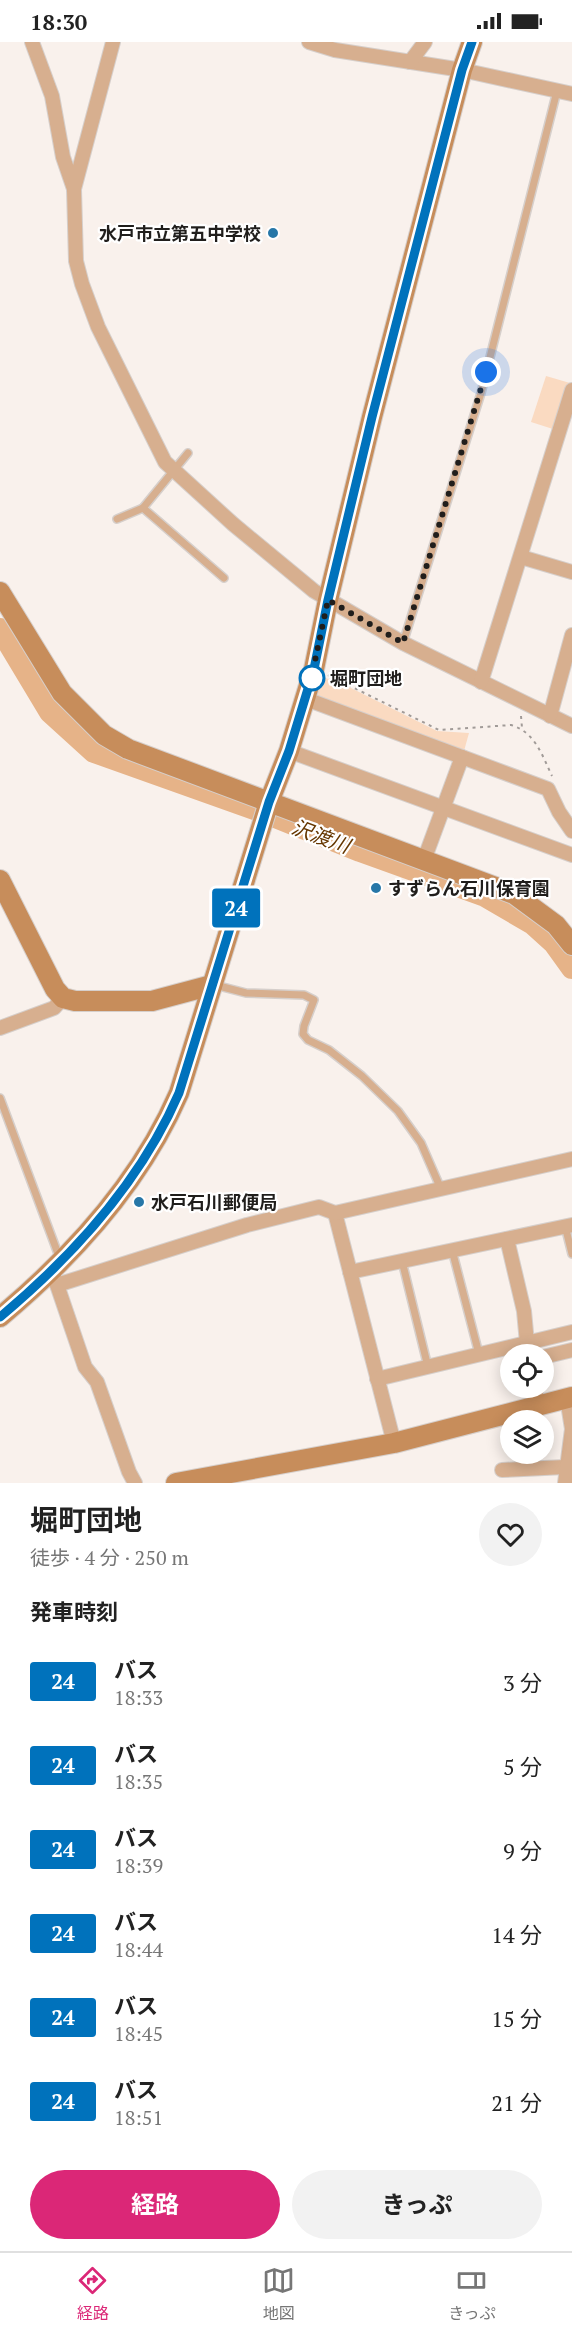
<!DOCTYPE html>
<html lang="ja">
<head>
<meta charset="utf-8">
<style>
	:root { --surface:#fff; --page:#f2f2f2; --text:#222; --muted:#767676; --line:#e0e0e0; --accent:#db2777 }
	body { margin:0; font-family:"PT Serif","Noto Sans JP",serif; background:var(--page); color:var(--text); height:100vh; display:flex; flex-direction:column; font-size:22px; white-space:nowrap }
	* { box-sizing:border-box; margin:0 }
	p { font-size:20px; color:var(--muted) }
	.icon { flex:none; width:33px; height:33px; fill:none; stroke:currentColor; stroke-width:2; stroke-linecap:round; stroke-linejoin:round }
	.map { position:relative; height:1441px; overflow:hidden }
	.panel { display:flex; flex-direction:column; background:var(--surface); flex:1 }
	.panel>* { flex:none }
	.badge { padding:0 12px; border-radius:4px; font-size:21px; line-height:39px }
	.buttons { position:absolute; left:500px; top:1302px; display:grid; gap:12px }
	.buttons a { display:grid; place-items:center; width:54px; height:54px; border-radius:50%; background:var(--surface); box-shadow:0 3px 15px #0003; font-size:30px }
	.you { position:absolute; width:30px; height:30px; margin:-15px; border:4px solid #fff; border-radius:50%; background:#1a73e8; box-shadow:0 0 0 9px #1a73e833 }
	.map>.badge { position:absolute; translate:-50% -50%; box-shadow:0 0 0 3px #fff }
	h2 { padding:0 30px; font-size:22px; line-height:54px }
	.round { display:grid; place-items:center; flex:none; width:63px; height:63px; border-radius:32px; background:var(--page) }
	.headline { display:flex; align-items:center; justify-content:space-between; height:102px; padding:0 30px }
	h1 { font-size:28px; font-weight:700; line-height:45px }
	.button { display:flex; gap:12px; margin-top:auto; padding:12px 30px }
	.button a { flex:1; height:69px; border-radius:36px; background:var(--accent); color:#fff; font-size:24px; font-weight:700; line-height:69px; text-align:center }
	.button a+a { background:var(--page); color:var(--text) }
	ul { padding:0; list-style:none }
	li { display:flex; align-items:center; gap:18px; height:84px; padding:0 30px }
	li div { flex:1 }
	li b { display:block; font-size:22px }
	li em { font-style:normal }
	li .badge { min-width:66px; font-weight:700; text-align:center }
	.status { display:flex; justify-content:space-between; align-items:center; height:42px; padding:0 30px; background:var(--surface); direction:ltr }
	.status svg { height:16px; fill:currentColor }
	.menu { display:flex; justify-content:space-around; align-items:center; height:84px; border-top:2px solid var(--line); background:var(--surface); font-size:16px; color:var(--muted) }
	.menu a { display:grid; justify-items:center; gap:3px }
	.menu .selected { color:var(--accent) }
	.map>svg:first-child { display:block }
	.green { fill:#fadac1 }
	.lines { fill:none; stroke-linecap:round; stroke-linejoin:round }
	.river { stroke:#e6b388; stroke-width:22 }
	.lane-casing { stroke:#d6cfcb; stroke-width:10 }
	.street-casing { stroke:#d6cfcb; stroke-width:16 }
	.secondary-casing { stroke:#d6cfcb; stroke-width:22 }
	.path { stroke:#a19b98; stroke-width:2; stroke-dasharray:3 4.5; stroke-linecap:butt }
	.lane { stroke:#d7af8f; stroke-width:7 }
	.street { stroke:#d7af8f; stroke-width:14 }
	.secondary { stroke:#c78d5b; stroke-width:20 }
	.line-casing { stroke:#fff; stroke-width:14 }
	.line { stroke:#0072bc; stroke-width:9 }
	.walk { stroke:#201e1c; stroke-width:6; stroke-dasharray:0 10.8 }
	.poi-dot { fill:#2777a8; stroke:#fff; stroke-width:2 }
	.stop-dot { fill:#fff; stroke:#0072bc; stroke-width:3 }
	.labels { text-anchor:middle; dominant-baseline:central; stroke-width:4.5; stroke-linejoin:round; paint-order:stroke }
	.poi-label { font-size:18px; font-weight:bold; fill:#201e1c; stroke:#fff; text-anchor:start }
	.stop-label { font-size:18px; font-weight:bold; fill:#201e1c; stroke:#fff; text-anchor:start }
	.water-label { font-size:20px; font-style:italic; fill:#663700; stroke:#fff }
</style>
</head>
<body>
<div class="status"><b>18:30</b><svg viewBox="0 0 49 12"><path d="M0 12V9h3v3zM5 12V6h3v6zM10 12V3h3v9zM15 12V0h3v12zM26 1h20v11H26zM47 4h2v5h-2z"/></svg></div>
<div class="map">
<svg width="572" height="1441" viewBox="0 0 572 1441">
	<rect width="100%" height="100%" fill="#f9f1ec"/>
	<g class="green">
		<path d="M 546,334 L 570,341 L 556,388 L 531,380 Z"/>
		<path d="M 320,634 L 345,643 L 437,689 L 469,691 L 464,709 L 314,653 Z"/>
	</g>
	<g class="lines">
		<path class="river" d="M 0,587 L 50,670 L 94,710 L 263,770 L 360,809 L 485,854 L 533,882 L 554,901 L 572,926"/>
		<defs>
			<g id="lane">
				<path d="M 188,411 L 143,466 L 224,536"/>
				<path d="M 117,477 L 143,466"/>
				<path d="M 403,601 L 481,351 L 557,49"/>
				<path d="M 215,943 L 246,951 L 304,953 L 314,958 L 304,984 L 303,992 L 308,998 L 329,1008 L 362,1034 L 398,1069 L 421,1101 L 441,1147"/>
				<path d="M 0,1056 L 60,1217"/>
				<path d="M 565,1184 L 572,1212"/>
				<path d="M 452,1208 L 478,1308"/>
				<path d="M 402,1219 L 428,1325"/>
			</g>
			<g id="street">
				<path d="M 32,0 L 52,54 L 63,115 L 74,147"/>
				<path d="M 113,0 L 74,147 L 76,219 L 82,242 L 98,285 L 165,420 L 233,482 L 314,549 L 403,601 L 572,684"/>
				<path d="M 309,0 L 335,8 L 462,28 L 572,52"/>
				<path d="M 410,20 L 425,0"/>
				<path d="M 521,515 L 572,530"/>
				<path d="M 481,640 L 572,348"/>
				<path d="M 306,657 L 548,747 L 559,770 L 572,789"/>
				<path d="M 550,674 L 572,593"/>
				<path d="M 289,709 L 572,813"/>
				<path d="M 424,818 L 462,715"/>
				<path d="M 0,986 L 54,966 L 63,956"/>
				<path d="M 335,1171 L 394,1401"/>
				<path d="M 507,1197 L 524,1269 L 527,1301"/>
				<path d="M 350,1230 L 572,1183"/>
				<path d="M 55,1237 L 85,1325 L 97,1340 L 129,1430 L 135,1441"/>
				<path d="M 57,1243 L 247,1183 L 319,1165 L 335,1171 L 572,1117"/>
				<path d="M 543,1315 L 572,1308"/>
				<path d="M 377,1337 L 572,1290"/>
				<path d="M 534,1346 L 539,1363"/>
				<path d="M 502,1428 L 565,1425"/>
				<path d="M 565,1441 L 572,1387 L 567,1356"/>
			</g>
			<g id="secondary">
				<path d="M 0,550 L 62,651 L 104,693 L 128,707 L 514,852 L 556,883 L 572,903"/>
				<path d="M 0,838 L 55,947 L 63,956 L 75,959 L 152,959 L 212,943"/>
				<path d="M 0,1275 C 73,1214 141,1139 179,1051 L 269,760 L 289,709 L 314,627 L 328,558 L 372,375 L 462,28 L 472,0"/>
				<path d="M 176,1441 L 394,1401 L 572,1355"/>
			</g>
		</defs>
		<use href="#lane" class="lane-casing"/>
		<use href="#street" class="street-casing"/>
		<use href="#secondary" class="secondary-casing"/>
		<g class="path">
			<path d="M 328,633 L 439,688 L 511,683 C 535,690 542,713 552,734"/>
			<path d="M 521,674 L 522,686"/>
		</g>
		<use href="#lane" class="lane"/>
		<use href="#street" class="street"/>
		<use href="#secondary" class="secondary"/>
	</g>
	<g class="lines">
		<defs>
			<path id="line" d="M 0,1275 C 73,1214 141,1139 179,1051 L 269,760 L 289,709 L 314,627 L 328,558 L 372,375 L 462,28 L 472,0"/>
		</defs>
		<use href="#line" class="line-casing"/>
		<use href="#line" class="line"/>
		<path class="walk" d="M 312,636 L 310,642 L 328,558 L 403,601 L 486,330"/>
	</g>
	<g class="poi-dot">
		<circle cx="273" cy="191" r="6"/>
		<circle cx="376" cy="846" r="6"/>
		<circle cx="139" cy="1160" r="6"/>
	</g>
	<circle class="stop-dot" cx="312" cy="636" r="12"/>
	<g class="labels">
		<g class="poi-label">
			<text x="261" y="191" text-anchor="end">水戸市立第五中学校</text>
			<text x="388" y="846">すずらん石川保育園</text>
			<text x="151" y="1160">水戸石川郵便局</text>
		</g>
		<g class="stop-label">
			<text x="330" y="636">堀町団地</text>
		</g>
		<g class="water-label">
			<text transform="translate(321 794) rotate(20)">沢渡川</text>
		</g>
	</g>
</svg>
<div class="buttons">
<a><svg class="icon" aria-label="locate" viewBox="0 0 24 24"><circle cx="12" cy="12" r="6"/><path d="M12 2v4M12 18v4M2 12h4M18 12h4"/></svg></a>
<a><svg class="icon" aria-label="layers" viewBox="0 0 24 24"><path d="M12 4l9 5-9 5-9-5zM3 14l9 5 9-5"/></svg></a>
</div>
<div class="you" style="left:486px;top:330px"></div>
<b class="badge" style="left:236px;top:866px;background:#0072bc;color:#fff">24</b>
</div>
<section class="panel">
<div class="headline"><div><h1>堀町団地</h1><p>徒歩 · 4 分 · 250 m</p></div><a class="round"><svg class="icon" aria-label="heart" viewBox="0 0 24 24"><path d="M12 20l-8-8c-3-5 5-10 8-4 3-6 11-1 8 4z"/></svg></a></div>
<h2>発車時刻</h2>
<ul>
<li><span class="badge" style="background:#0072bc;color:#fff">24</span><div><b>バス</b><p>18:33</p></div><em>3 分</em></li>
<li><span class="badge" style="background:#0072bc;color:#fff">24</span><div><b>バス</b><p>18:35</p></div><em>5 分</em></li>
<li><span class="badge" style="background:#0072bc;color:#fff">24</span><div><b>バス</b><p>18:39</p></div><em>9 分</em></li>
<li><span class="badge" style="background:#0072bc;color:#fff">24</span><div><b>バス</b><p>18:44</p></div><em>14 分</em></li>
<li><span class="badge" style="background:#0072bc;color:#fff">24</span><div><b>バス</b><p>18:45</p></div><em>15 分</em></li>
<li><span class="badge" style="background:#0072bc;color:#fff">24</span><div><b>バス</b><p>18:51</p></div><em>21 分</em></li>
</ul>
<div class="button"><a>経路</a><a>きっぷ</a></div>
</section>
<nav class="menu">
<a class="selected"><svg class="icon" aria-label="directions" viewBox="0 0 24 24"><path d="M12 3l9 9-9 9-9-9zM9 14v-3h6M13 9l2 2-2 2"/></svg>経路</a>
<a><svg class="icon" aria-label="map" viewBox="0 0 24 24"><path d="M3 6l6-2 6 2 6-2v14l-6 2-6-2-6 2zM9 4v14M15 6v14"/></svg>地図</a>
<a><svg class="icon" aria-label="tickets" viewBox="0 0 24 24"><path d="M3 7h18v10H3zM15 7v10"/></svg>きっぷ</a>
</nav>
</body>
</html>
